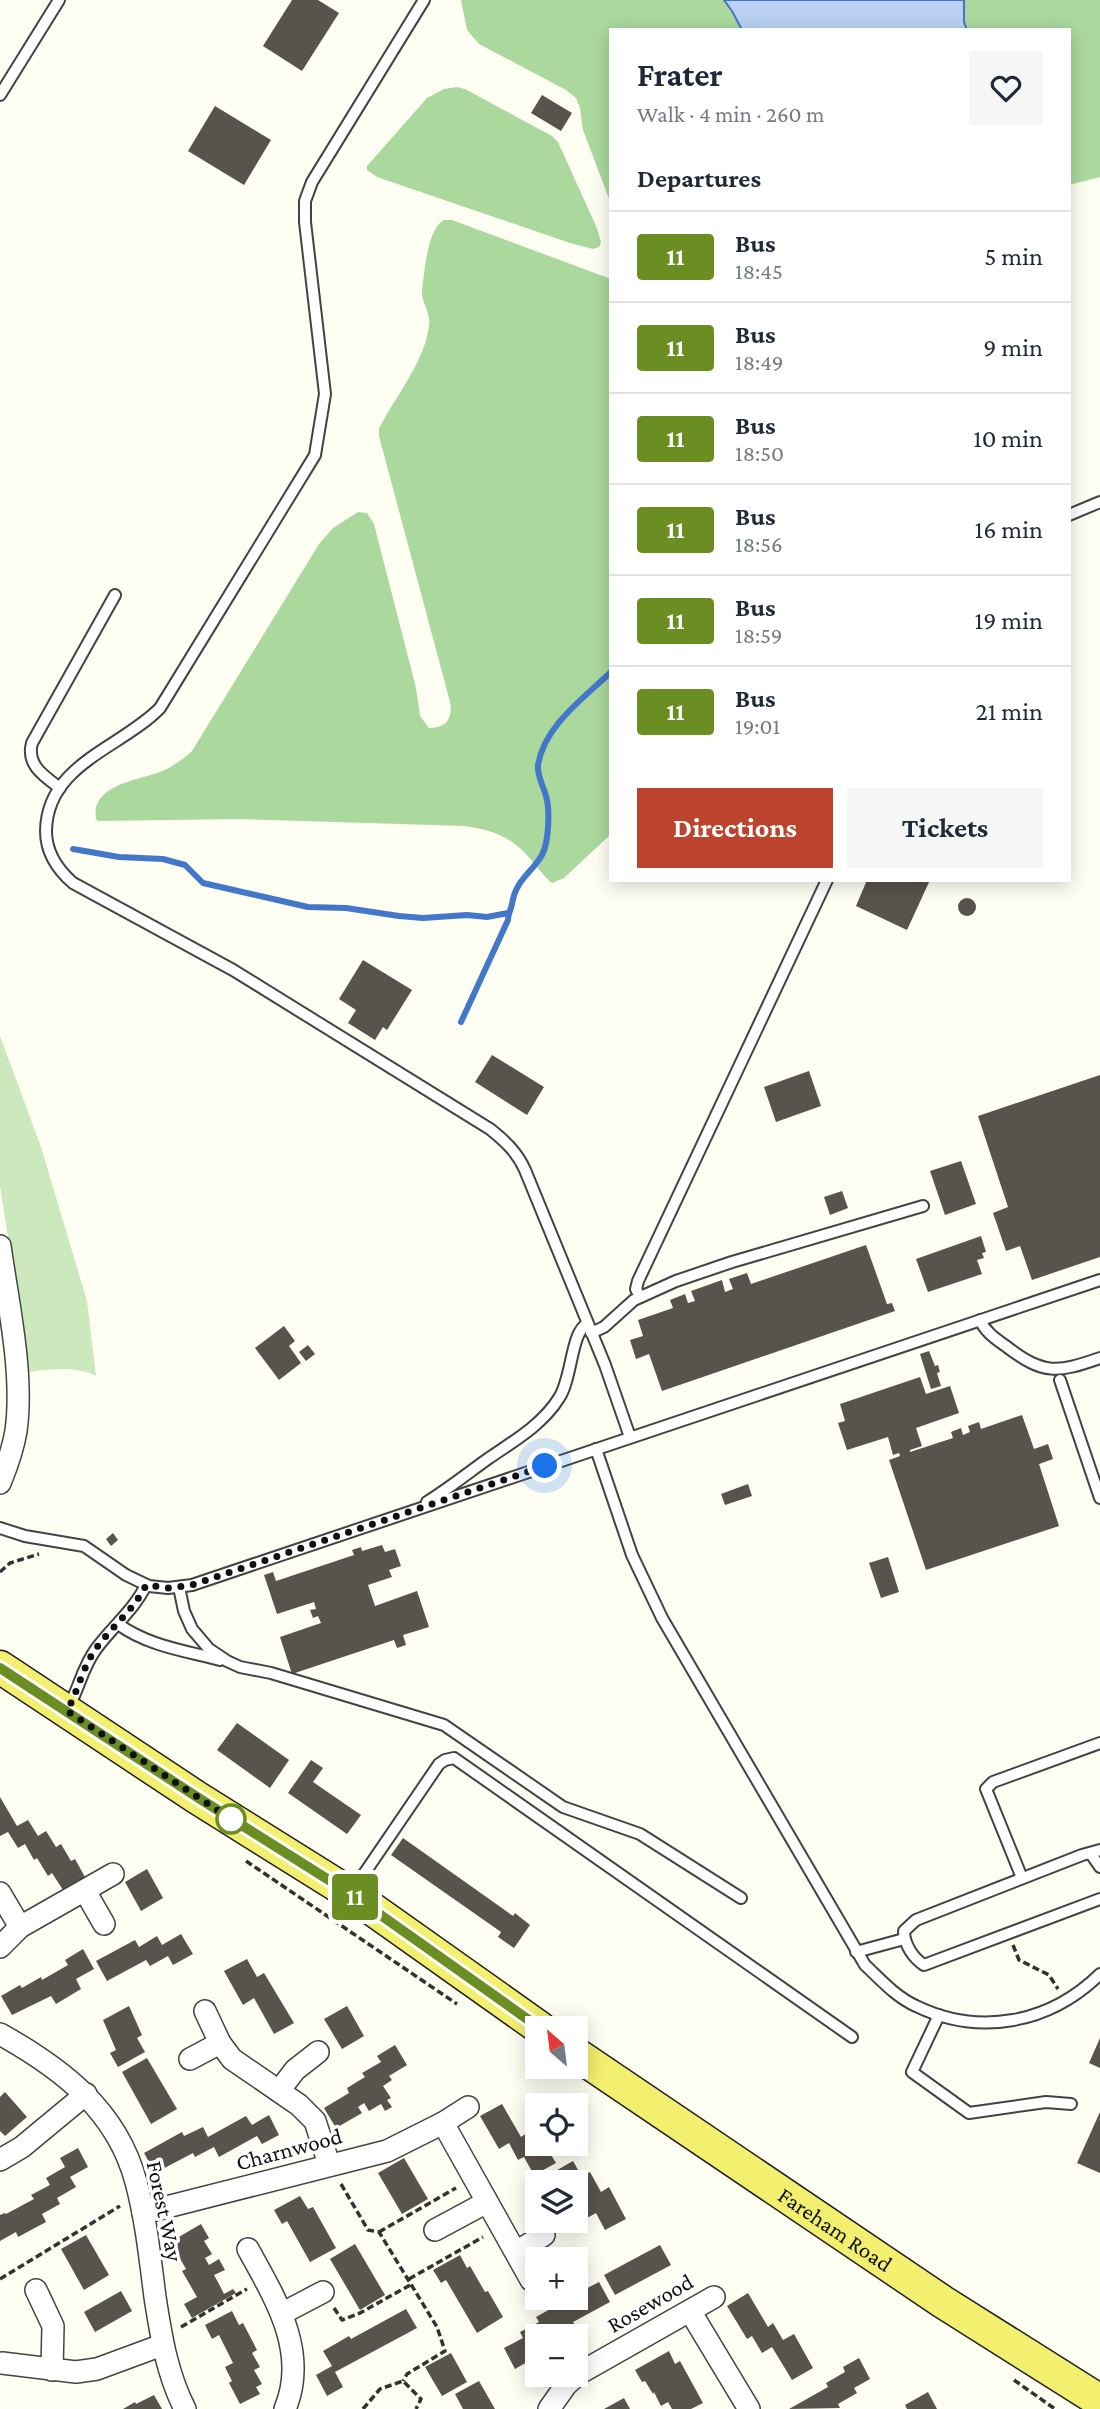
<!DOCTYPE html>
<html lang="en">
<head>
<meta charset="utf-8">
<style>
	:root { --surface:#fff; --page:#f6f6f7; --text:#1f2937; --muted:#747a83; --line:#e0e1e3; --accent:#bc432c }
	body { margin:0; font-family:"Crimson Pro",serif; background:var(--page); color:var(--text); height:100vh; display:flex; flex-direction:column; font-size:26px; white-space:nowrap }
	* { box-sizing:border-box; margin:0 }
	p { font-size:23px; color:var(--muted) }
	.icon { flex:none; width:38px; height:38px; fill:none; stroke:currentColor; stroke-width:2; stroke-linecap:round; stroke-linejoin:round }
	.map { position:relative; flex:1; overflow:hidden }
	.sheet { position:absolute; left:609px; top:28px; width:462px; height:854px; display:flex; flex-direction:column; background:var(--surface); border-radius:0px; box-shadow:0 4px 18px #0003 }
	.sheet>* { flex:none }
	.badge { padding:0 14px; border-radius:5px; font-size:24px; line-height:46px }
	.needle { width:46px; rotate:332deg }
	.fabs { position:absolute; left:525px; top:2016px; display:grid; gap:14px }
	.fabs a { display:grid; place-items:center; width:63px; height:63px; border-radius:0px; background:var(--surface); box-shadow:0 4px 18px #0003; font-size:35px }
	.you { position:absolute; width:35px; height:35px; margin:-18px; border:5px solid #fff; border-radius:50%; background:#1a73e8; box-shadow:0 0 0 10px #1a73e833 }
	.map>.badge { position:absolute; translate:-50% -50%; box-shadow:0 0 0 4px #fff }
	h2 { padding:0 28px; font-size:26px; line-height:63px }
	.round { display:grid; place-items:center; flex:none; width:74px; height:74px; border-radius:0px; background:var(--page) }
	.summary { display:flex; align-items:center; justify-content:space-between; height:119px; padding:0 28px }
	h1 { font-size:33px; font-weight:700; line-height:52px }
	.action { display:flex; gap:14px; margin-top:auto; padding:14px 28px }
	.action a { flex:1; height:80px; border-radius:0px; background:var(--accent); color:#fff; font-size:28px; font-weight:700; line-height:80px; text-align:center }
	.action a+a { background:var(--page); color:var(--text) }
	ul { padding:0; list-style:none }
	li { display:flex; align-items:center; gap:21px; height:91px; padding:0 28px; border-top:2px solid var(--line) }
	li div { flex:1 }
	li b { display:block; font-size:26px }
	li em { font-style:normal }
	li .badge { min-width:77px; font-weight:700; text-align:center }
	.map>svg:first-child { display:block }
	.green { fill:#cbe9bd }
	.forest { fill:#abd99d }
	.water { fill:#b9d2f4; stroke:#4377c9; stroke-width:2 }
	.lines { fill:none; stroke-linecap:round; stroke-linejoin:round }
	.stream { stroke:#4377c9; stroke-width:6 }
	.building { fill:#58534c }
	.lane-casing { stroke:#434343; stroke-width:14 }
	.street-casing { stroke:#434343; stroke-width:24 }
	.primary-casing { stroke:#212121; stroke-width:35 }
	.path { stroke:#323232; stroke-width:3.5; stroke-dasharray:7 3.5; stroke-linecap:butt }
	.lane { stroke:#fff; stroke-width:10 }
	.street { stroke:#fff; stroke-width:21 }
	.primary { stroke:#f3ef6f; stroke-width:32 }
	.line-casing { stroke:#fff; stroke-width:16 }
	.line { stroke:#6b8e23; stroke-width:10 }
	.walk { stroke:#101010; stroke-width:7; stroke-dasharray:0 12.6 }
	.stop-dot { fill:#fff; stroke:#6b8e23; stroke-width:3.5 }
	.labels { text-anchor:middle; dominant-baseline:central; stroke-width:7; stroke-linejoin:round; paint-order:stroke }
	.street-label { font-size:23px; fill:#101010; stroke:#fff }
</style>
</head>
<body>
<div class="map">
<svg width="1100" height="2409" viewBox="0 0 1100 2409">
	<rect width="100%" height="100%" fill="#fefef3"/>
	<path class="green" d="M 0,1036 L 41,1147 L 87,1301 L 96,1376 C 75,1366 52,1369 29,1372 L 0,1186 Z"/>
	<g class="forest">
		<path d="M 461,0 L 724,0 L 732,10 L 742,30 L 611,30 L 611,204 L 583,130 L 580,108 L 576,98 L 566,90 L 479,44 L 467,30 Z"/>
		<path d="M 964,0 L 1100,0 L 1100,177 L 1069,185 L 1069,30 L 967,30 L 964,23 Z"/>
		<path d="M 457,87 L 465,89 L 552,136 L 558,142 L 596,226 L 601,242 L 599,247 L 593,249 L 570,243 L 377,177 L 367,170 L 367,166 L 427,98 L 444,89 Z"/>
		<path d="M 444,220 L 452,220 L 611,279 L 611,834 L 564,878 L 552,883 C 544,877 540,870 533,862 C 514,838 494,830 465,826 L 238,819 L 98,821 L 96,819 C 90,783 143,780 165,770 C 175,765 184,758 192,751 L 319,544 L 333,528 L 358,512 L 367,513 L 374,524 L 416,688 L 420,716 L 429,728 C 447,728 453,718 450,702 L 379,436 L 379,429 C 395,396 424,364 429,326 C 431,312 421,303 422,290 C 425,271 427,229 444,220 Z"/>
	</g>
	<path class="water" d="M 724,0 L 964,0 L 964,22 L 967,30 L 742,30 L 732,11 Z"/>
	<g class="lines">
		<g class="stream">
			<path d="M 73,849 L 119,857 L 163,859 L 185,865 L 203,883 L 308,907 L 346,908 L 399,916 L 423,918 L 467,915 L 487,917 L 508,913"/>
			<path d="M 461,1022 L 508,920 C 508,913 511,910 512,904 C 516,879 531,874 542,855 C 549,842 550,809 546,796 C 543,785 537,776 538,765 C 544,726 585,697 611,672"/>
		</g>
	</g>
	<g class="building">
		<path d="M 292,0 L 318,0 L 339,13 L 302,71 L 263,46 Z"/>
		<path d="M 542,95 L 572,113 L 561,131 L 531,113 Z"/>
		<path d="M 215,106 L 271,140 L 244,185 L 188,151 Z"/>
		<path d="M 867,880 L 930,880 L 907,930 L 856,906 Z"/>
		<circle cx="967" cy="907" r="9"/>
		<path d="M 363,960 L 412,990 L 387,1030 L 383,1027 L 375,1040 L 348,1023 L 356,1010 L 339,999 Z"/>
		<path d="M 492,1055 L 544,1087 L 527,1115 L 475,1082 Z"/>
		<path d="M 809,1071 L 821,1106 L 776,1122 L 764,1087 Z"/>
		<path d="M 1100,1075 L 1100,1257 L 1032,1280 L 1020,1246 L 1006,1251 L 993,1213 L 1008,1207 L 978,1116 Z"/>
		<path d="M 961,1161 L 976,1204 L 945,1215 L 930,1171 Z"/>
		<path d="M 842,1191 L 848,1208 L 830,1215 L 824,1197 Z"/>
		<path d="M 981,1236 L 986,1252 L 982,1253 L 984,1258 L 977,1260 L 982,1274 L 928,1292 L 916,1259 Z"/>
		<path d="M 866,1245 L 887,1304 L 892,1303 L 895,1311 L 662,1391 L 649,1354 L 636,1359 L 630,1340 L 643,1336 L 638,1320 L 673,1308 L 670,1300 L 685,1294 L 688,1303 L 695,1301 L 691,1291 L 722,1280 L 725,1292 L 733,1289 L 729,1279 L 747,1273 L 751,1284 Z"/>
		<path d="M 284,1326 L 295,1341 L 289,1346 L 301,1363 L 279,1380 L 255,1348 Z"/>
		<path d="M 308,1345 L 315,1354 L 306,1361 L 299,1352 Z"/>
		<path d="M 929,1351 L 935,1366 L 938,1365 L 940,1372 L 937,1373 L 941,1386 L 931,1389 L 920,1354 Z"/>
		<path d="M 920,1377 L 926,1394 L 950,1386 L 959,1413 L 916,1428 L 922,1446 L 910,1450 L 910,1452 L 953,1438 L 951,1432 L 961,1428 L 963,1435 L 970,1432 L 968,1426 L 979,1422 L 981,1429 L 1022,1415 L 1034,1449 L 1048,1444 L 1053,1459 L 1039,1464 L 1059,1526 L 926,1570 L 889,1460 L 900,1456 L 899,1453 L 893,1455 L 888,1437 L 847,1450 L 838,1423 L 845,1421 L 840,1404 Z"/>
		<path d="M 748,1484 L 752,1496 L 725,1505 L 721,1494 Z"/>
		<path d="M 113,1533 L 118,1540 L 111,1546 L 106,1539 Z"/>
		<path d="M 382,1545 L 385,1552 L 395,1549 L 401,1566 L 389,1570 L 392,1577 L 368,1585 L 375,1606 L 417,1591 L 429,1627 L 403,1635 L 406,1645 L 397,1648 L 394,1640 L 292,1674 L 280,1637 L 321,1623 L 318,1616 L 313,1618 L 310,1610 L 316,1609 L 314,1602 L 277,1614 L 264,1575 L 273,1572 L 276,1581 L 354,1555 L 352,1550 L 361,1547 L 362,1551 Z"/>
		<path d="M 888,1557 L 899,1592 L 881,1598 L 869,1563 Z"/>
		<path d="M 237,1723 L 289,1760 L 270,1788 L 217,1750 Z"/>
		<path d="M 311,1760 L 323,1768 L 313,1782 L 361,1815 L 347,1834 L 288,1793 Z"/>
		<path d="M 0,1797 L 17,1826 L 28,1820 L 38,1836 L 46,1831 L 56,1847 L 61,1844 L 71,1861 L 75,1859 L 85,1877 L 63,1890 L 52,1873 L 48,1876 L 37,1858 L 34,1860 L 25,1844 L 18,1848 L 8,1832 L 0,1836 Z"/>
		<path d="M 403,1838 L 513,1916 L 515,1913 L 530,1925 L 514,1948 L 498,1937 L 501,1932 L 391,1855 Z"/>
		<path d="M 147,1869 L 163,1898 L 141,1911 L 125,1882 Z"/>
		<path d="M 181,1934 L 193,1954 L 173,1965 L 168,1956 L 150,1966 L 146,1960 L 107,1981 L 96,1961 L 135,1940 L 139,1947 L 157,1936 L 162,1945 Z"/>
		<path d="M 83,1949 L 94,1969 L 76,1979 L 81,1989 L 56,2004 L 51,1996 L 12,2015 L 1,1996 L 20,1985 L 22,1988 L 41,1977 L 42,1980 L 68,1965 L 65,1960 Z"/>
		<path d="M 247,1959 L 257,1977 L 264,1973 L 294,2023 L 274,2034 L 254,1998 L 243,2005 L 224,1971 Z"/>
		<path d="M 129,2006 L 142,2035 L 137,2038 L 145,2052 L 118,2067 L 110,2053 L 116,2050 L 103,2020 Z"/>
		<path d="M 347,2006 L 364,2036 L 342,2049 L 324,2019 Z"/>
		<path d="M 1100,2038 L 1100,2068 L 1089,2063 Z"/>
		<path d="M 395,2045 L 407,2065 L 389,2076 L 392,2080 L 383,2086 L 391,2098 L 387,2100 L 392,2107 L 385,2111 L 381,2104 L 369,2111 L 364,2103 L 358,2107 L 362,2113 L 336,2128 L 324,2108 L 349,2093 L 347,2088 L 365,2077 L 362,2073 L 381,2062 L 377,2056 Z"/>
		<path d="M 147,2058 L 177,2109 L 151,2124 L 122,2072 Z"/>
		<path d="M 5,2092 L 27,2117 L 5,2136 L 0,2131 L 0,2097 Z"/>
		<path d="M 502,2104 L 521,2137 L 530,2131 L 540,2148 L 545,2145 L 556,2163 L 534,2175 L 524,2157 L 518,2160 L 509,2143 L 499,2149 L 480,2116 Z"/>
		<path d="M 1100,2112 L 1100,2173 L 1077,2163 Z"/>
		<path d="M 269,2115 L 279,2135 L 262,2144 L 257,2136 L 219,2157 L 214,2147 L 195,2157 L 193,2153 L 155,2173 L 144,2153 L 182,2132 L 184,2136 L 203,2127 L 208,2137 L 246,2116 L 252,2125 Z"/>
		<path d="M 78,2148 L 88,2167 L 70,2177 L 76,2187 L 57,2198 L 60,2204 L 42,2214 L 46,2222 L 18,2237 L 16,2232 L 0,2241 L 0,2215 L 5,2213 L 6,2214 L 34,2199 L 31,2195 L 50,2185 L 46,2178 L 65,2167 L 60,2158 Z"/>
		<path d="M 404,2158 L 428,2199 L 402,2214 L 378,2173 Z"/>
		<path d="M 573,2161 L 582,2177 L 590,2172 L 601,2192 L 609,2187 L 626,2219 L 605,2230 L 596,2213 L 587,2218 L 576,2197 L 576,2182 L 557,2182 L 552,2173 Z"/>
		<path d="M 300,2196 L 308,2209 L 313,2207 L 336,2248 L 310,2262 L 287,2221 L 282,2224 L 274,2210 Z"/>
		<path d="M 201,2224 L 209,2238 L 204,2241 L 212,2254 L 205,2258 L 209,2265 L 219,2259 L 225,2270 L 214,2275 L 219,2284 L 224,2294 L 233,2289 L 236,2293 L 192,2318 L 184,2304 L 197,2297 L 182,2271 L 186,2269 L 178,2255 L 172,2258 L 165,2245 Z"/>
		<path d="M 86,2235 L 109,2275 L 84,2290 L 61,2249 Z"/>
		<path d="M 355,2244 L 385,2295 L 360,2310 L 330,2259 Z"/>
		<path d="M 660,2245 L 671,2265 L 615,2295 L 604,2275 Z"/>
		<path d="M 460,2255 L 467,2268 L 470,2266 L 485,2292 L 488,2291 L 503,2317 L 477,2333 L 446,2280 L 441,2283 L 433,2270 Z"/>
		<path d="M 599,2282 L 610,2302 L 573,2322 L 575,2325 L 554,2336 L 537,2336 L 537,2350 L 531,2353 L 534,2358 L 515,2369 L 504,2348 L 523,2338 L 520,2332 L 539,2322 L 536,2317 L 570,2298 L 576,2298 L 576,2294 Z"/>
		<path d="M 121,2291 L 132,2311 L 95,2332 L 84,2312 Z"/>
		<path d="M 748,2293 L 768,2327 L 773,2323 L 783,2340 L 794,2334 L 813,2368 L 792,2380 L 772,2347 L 762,2353 L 752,2336 L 747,2339 L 727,2306 Z"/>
		<path d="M 406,2309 L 417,2328 L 335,2372 L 343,2387 L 327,2396 L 316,2375 L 332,2366 L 323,2351 L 349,2336 L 351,2339 Z"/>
		<path d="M 232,2311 L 239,2325 L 243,2323 L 257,2350 L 252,2353 L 260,2367 L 254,2370 L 262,2384 L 256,2387 L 260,2394 L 240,2404 L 229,2383 L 232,2381 L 225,2367 L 233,2363 L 219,2335 L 212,2339 L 205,2325 Z"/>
		<path d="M 669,2351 L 675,2364 L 680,2361 L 703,2403 L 691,2409 L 672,2409 L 668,2402 L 661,2406 L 654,2392 L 653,2394 L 645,2381 L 642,2382 L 635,2370 Z"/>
		<path d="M 451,2353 L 467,2382 L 442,2396 L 425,2367 Z"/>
		<path d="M 859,2358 L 870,2379 L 854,2388 L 857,2393 L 838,2404 L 840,2408 L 789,2409 L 828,2387 L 826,2383 L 845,2372 L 843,2367 Z"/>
		<path d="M 479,2381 L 495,2409 L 463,2409 L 455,2394 Z"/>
		<path d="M 928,2392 L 937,2409 L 907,2409 L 905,2405 Z"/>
		<path d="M 154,2395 L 162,2409 L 123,2409 L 135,2402 L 136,2404 Z"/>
		<path d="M 624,2398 L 630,2409 L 604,2409 Z"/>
	</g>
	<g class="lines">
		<defs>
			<g id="lane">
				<path d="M 424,0 L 312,182 L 305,201 L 305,222 L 325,394 L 315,455 L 160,708 C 121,748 47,764 46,831 C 46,852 58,870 73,883 L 233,970 L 490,1129 C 505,1141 517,1152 525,1170 L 605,1365 L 630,1437"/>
				<path d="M 0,95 L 59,0"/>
				<path d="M 1069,515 L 1100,502"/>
				<path d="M 60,788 C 44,776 26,765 32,743 L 115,595"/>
				<path d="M 640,1297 L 636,1289 L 638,1281 L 827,880"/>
				<path d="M 980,1320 C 986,1333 996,1339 1007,1347 C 1044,1375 1057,1373 1100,1358"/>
				<path d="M 591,1333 L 604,1327 L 634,1300 L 676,1281 L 732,1262 L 923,1206"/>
				<path d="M 1060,1380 L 1100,1498"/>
				<path d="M 596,1449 L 632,1555 L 662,1618 L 865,1965 C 881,1980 896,1997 916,2006 C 980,2037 1050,2023 1100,1974"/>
				<path d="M 427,1502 C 448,1489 468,1473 489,1458 C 514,1441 543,1424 559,1398 C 572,1379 571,1332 587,1324"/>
				<path d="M 0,1528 L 25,1536 L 84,1546 L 126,1575 L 149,1586 L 168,1588 L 192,1585 L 1100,1280"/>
				<path d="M 179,1587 L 184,1611 L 192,1629 L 209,1649 L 227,1661 L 240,1667 L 271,1673 L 444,1725 L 563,1807 L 640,1834 L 741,1898"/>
				<path d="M 118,1624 C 148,1646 186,1651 220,1660"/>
				<path d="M 68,1708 C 79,1689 82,1668 96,1649 C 112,1627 134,1610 146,1585"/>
				<path d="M 1100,1850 L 1082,1855 L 916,1920 L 904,1931 C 904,1944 913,1958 924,1965 L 1100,1899"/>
				<path d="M 1091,1854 L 1100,1867"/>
				<path d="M 1022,1878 L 986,1789 L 993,1782 L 1100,1743"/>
				<path d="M 353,1890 L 439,1764 L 445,1760 L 454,1758 L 852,2037"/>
				<path d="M 856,1952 L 904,1939"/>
				<path d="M 939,2015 L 912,2072 L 969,2113 L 1046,2102 L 1071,2104"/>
			</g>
			<g id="street">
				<path d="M 0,1246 C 8,1303 24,1374 16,1431 C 13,1449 7,1466 0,1483"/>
				<path d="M 85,1891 L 104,1924"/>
				<path d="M 0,1893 L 20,1927"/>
				<path d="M 0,1947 L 20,1927 L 113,1874"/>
				<path d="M 205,2011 L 220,2043 L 232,2059 L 299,2105 L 315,2121 L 329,2164"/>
				<path d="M 0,2034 C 61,2068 117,2110 136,2182 C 146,2219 150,2258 155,2297 C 161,2336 167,2374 185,2409"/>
				<path d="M 190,2059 L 220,2043"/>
				<path d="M 279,2091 L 295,2070 L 318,2052"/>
				<path d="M 443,2123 L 531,2280"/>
				<path d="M 0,2160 L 22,2147 L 86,2094"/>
				<path d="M 143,2213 L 387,2151 L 443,2123 L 468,2107"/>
				<path d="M 435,2230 L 487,2202"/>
				<path d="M 248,2249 C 275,2298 309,2352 285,2409"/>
				<path d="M 516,2252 L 544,2235"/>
				<path d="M 36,2290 L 53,2326 L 52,2370"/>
				<path d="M 690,2311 L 749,2409"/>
				<path d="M 283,2313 L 323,2292"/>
				<path d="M 2,2363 L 76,2372 L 97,2369 L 162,2345"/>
				<path d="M 549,2409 L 566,2385 L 578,2374 L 714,2297"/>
			</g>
			<g id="primary">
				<path d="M 0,1667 L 196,1797 L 351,1894 L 540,2028"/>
				<path id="s1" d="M 576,2054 L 943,2302 L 1100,2401"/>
			</g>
		</defs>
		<use href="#lane" class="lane-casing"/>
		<use href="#street" class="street-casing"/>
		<use href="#primary" class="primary-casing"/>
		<g class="path">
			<path d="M 0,1572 L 10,1563 L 39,1554"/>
			<path d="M 246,1861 L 457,2004"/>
			<path d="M 1013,1945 L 1019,1960 L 1049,1975 L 1058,1989"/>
			<path d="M 341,2184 L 368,2230 L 379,2232 L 437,2327 L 445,2351 L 407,2374 L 403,2381"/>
			<path d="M 379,2232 L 456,2188"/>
			<path d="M 0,2279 L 120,2206"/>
			<path d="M 409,2279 L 483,2237"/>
			<path d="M 334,2308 L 342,2320 L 360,2313 L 412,2284"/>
			<path d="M 181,2327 L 247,2289"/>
			<path d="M 1014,2380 L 1055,2409"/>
			<path d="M 363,2409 L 380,2389 L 403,2381 L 421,2399 L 416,2409"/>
		</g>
		<use href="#lane" class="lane"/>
		<use href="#street" class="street"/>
		<use href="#primary" class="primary"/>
	</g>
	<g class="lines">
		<defs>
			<path id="line" d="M 0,1668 L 197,1797 L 351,1894 L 540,2028"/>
		</defs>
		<use href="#line" class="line-casing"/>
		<use href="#line" class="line"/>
		<path class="walk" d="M 231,1819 L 240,1825 L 67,1711 C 78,1691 82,1669 95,1650 C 111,1627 134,1610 146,1585 L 168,1588 L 192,1585 L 545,1466"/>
	</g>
	<circle class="stop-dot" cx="231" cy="1819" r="14"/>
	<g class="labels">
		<g class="street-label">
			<text transform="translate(289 2149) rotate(-15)">Charnwood</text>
			<text transform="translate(165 2211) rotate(78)">Forest Way</text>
			<text stroke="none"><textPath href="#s1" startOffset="313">Fareham Road</textPath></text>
			<text transform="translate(650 2303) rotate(-30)">Rosewood</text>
		</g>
	</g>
</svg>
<div class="fabs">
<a><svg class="needle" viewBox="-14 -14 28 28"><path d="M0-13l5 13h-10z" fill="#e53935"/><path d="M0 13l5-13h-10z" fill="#747a83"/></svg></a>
<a><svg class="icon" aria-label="locate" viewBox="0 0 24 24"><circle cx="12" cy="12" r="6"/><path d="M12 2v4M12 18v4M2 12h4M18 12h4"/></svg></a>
<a><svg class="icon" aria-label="layers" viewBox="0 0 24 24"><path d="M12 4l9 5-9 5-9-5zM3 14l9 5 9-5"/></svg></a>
<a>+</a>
<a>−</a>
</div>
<div class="you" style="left:545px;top:1466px"></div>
<b class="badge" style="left:355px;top:1897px;background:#6b8e23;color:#fff">11</b>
<section class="sheet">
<div class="summary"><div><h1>Frater</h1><p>Walk · 4 min · 260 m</p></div><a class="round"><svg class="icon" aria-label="heart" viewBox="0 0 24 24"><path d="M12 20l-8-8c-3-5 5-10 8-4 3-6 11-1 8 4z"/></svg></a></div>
<h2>Departures</h2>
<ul>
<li><span class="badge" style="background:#6b8e23;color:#fff">11</span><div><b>Bus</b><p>18:45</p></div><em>5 min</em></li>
<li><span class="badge" style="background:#6b8e23;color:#fff">11</span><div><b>Bus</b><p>18:49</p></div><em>9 min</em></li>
<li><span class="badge" style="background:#6b8e23;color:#fff">11</span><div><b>Bus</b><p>18:50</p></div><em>10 min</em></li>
<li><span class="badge" style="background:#6b8e23;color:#fff">11</span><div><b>Bus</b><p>18:56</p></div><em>16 min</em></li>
<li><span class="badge" style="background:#6b8e23;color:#fff">11</span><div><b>Bus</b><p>18:59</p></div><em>19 min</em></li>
<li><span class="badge" style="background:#6b8e23;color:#fff">11</span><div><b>Bus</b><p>19:01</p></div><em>21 min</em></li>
</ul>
<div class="action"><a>Directions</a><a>Tickets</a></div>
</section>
</div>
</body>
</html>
